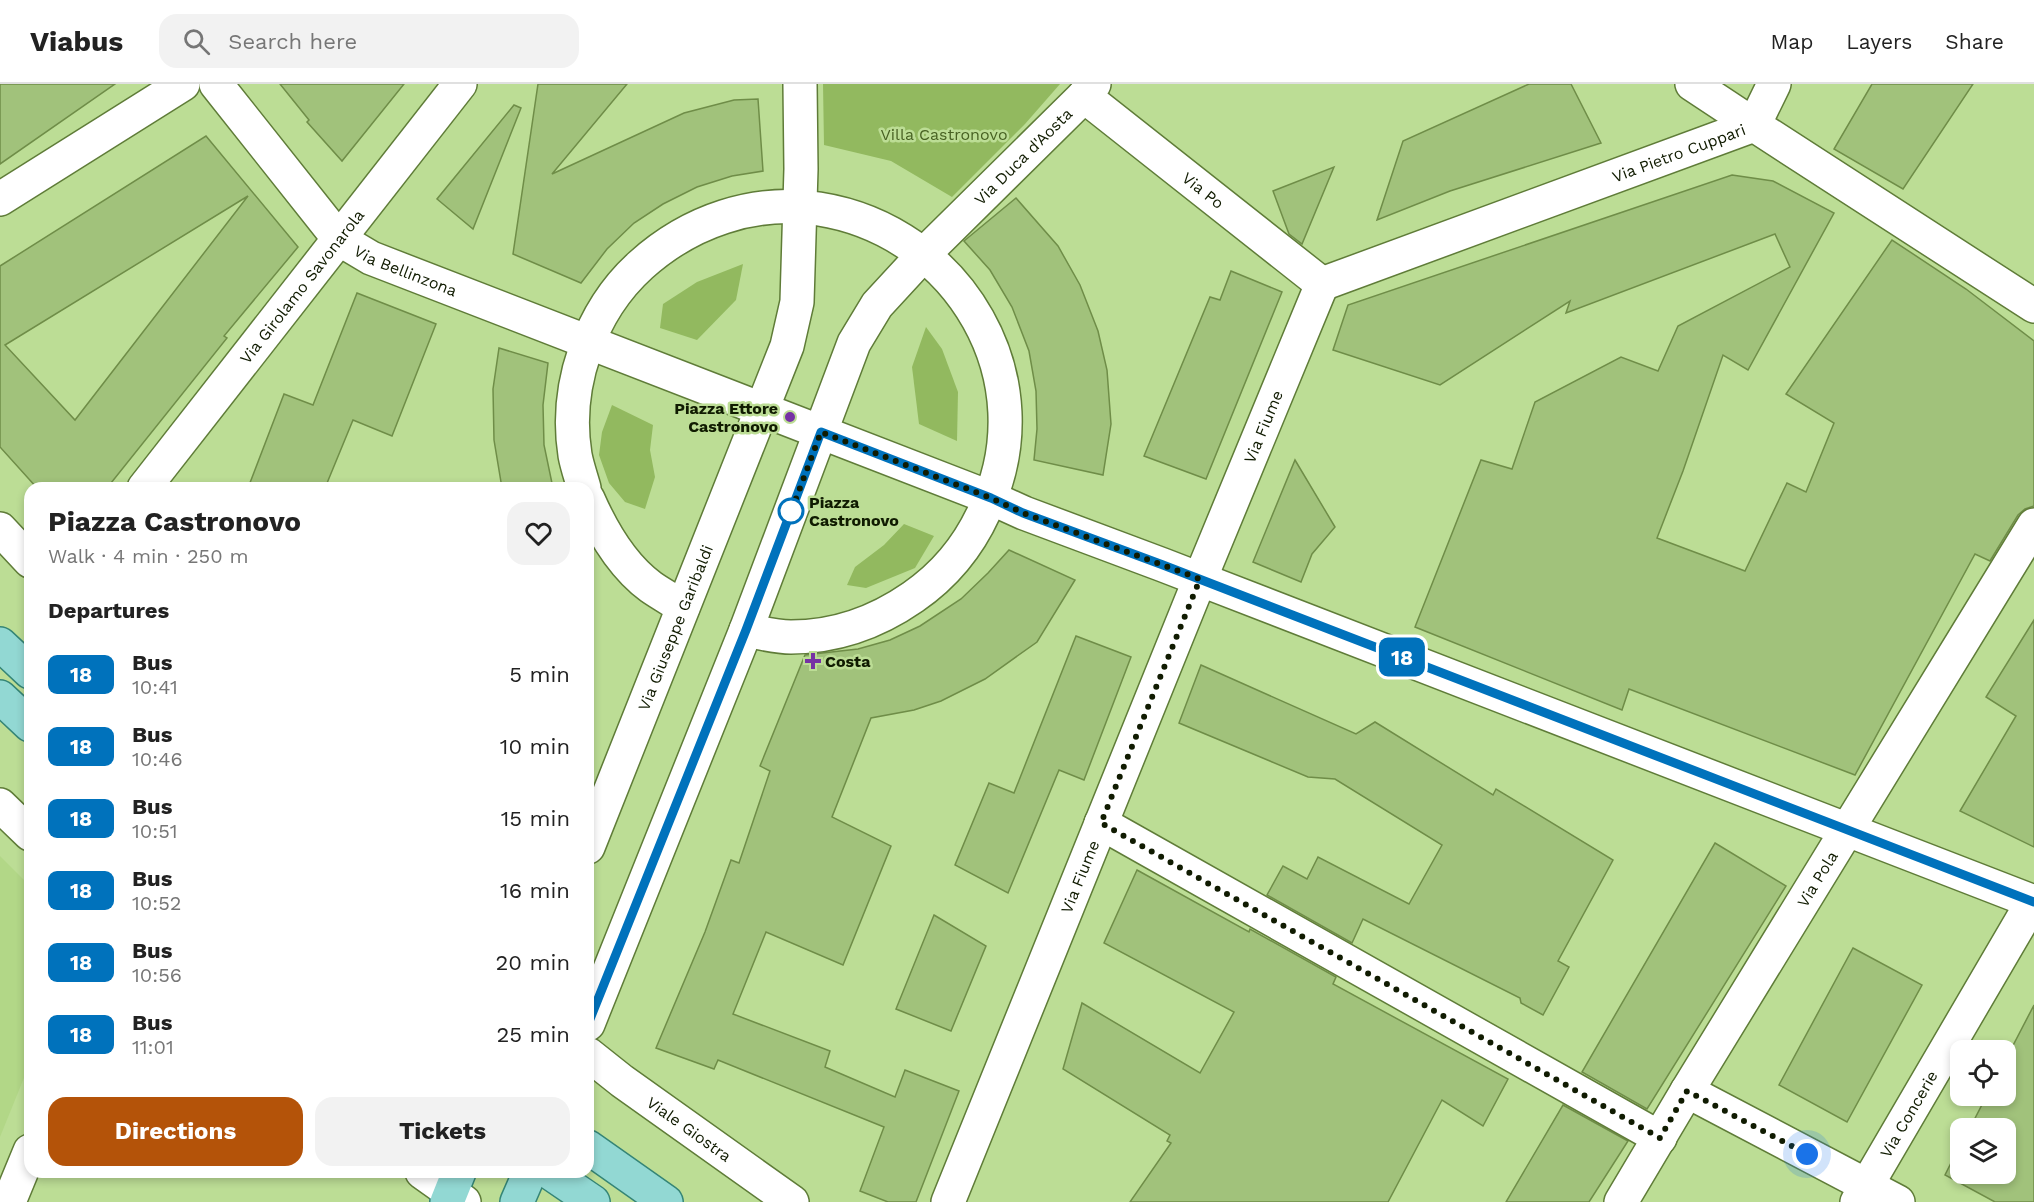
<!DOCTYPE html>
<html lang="en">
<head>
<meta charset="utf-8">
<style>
	:root { --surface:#fff; --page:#f2f2f2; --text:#222; --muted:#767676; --line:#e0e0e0; --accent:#b45309 }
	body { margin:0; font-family:"Work Sans",sans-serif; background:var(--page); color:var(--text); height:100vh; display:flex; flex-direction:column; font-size:22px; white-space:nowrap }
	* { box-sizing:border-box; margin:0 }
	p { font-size:20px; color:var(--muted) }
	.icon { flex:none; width:33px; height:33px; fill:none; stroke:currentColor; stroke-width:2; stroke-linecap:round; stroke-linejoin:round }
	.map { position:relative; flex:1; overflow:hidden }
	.sheet { position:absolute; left:24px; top:398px; width:570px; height:696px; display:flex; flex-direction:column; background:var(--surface); border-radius:18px; box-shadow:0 3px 9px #0003 }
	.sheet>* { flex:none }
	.badge { padding:0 12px; border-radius:9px; font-size:21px; line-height:39px }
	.tools { position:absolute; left:1950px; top:956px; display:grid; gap:12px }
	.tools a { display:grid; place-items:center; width:66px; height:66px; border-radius:12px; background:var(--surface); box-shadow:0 3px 9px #0003; font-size:30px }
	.you { position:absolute; width:30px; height:30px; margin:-15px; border:4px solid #fff; border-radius:50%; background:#1a73e8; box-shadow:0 0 0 9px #1a73e833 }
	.map>.badge { position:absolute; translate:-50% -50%; box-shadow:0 0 0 3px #fff }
	h2 { padding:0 24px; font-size:22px; line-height:54px }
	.round { display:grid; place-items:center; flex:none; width:63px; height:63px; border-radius:18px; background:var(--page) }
	.headline { display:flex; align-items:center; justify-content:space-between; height:102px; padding:0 24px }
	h1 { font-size:28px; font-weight:700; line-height:45px }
	.cta { display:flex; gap:12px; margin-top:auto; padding:12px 24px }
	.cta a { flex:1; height:69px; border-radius:18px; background:var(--accent); color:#fff; font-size:24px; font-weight:700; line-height:69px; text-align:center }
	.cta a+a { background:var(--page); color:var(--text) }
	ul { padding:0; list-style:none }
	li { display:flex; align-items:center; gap:18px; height:72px; padding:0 24px }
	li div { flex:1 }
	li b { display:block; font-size:22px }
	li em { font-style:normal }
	li .badge { min-width:66px; font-weight:700; text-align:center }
	header { display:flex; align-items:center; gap:36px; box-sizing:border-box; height:84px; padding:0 30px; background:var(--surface); border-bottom:2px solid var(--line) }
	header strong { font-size:28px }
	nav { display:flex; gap:33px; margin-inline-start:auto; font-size:21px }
	.search { width:420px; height:54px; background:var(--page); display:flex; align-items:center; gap:15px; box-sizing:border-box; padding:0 21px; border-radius:18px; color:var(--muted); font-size:22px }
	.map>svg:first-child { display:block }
	.built { fill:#b2d787 }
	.green { fill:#92b95f }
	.building { fill:#a1c27b; stroke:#6f8d48; stroke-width:1.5; fill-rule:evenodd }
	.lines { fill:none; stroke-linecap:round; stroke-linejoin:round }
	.minor-casing { stroke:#5f7c38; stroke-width:36 }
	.major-casing { stroke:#358576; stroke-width:36 }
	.minor { stroke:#fff; stroke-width:33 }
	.major { stroke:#92d8d3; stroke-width:33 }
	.line-casing { stroke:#fff; stroke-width:14 }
	.line { stroke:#0072bc; stroke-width:9 }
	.walk { stroke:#101b01; stroke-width:6; stroke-dasharray:0 10.8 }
	.poi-dot { fill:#7631a4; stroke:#bcdd95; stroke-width:2 }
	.stop-dot { fill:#fff; stroke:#0072bc; stroke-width:3 }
	.labels { text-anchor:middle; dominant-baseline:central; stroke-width:5; stroke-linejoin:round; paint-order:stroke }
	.park-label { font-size:16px; fill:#476122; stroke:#bcdd95 }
	.street-label { font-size:16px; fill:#101b01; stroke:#bcdd95 }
	.poi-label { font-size:16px; font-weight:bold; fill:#101b01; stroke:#bcdd95; text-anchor:end }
	.stop-label { font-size:16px; font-weight:bold; fill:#101b01; stroke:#bcdd95; text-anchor:start }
</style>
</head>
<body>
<header>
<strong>Viabus</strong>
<div class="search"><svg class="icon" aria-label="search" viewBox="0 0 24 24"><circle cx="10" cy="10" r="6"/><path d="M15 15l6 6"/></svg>Search here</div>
<nav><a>Map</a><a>Layers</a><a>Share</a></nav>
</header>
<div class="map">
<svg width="2034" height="1118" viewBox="0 0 2034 1118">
	<rect width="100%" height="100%" fill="#bcdd95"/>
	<path class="built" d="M 0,772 L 30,802 L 30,979 L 0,1053 Z"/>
	<g class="green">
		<path d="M 823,0 L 1060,0 L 1025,40 L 952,113 L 891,77 L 824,61 Z"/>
		<path d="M 743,180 L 736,216 L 697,256 L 660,244 L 663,220 L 697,198 Z"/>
		<path d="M 926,243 L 942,265 L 958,308 L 957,357 L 919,340 L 912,283 Z"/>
		<path d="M 612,321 L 653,341 L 650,366 L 655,393 L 645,425 L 625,418 L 609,399 L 599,371 L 602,348 Z"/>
		<path d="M 904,440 L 934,452 L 915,484 L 866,504 L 847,501 L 855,483 L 884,461 Z"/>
	</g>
	<g class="building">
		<path d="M 0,0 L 115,0 L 0,80 Z"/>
		<path d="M 280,0 L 404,0 L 342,77 L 307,38 L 309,36 Z"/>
		<path d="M 538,0 L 627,0 L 552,90 L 684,29 L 734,16 L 758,15 L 763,87 L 732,92 L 697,103 L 663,120 L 634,139 L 607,165 L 581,199 L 513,170 Z"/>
		<path d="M 1529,0 L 1571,0 L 1601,59 L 1450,107 L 1377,136 L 1403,57 Z"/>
		<path d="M 1872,0 L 1973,0 L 1903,105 L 1834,65 Z"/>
		<path d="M 514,21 L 521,24 L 473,145 L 437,115 Z"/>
		<path d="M 206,52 L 298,163 L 224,252 L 227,254 L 107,404 L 37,404 L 0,363 L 0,182 ZM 248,112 L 75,336 L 5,261 Z"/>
		<path d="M 1334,83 L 1302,160 L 1289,150 L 1273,107 Z"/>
		<path d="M 1732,91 L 1773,97 L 1834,129 L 1748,286 L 1723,271 L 1683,387 L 1657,454 L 1745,487 L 1787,399 L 1806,408 L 1834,339 L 1786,310 L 1892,156 L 1966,205 L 2034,257 L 2034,422 L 2025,425 L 2018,431 L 1990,477 L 1975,470 L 1855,691 L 1629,605 L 1622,626 L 1415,543 L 1481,376 L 1512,385 L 1535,318 L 1621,273 L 1658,287 L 1678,242 L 1790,183 L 1775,150 L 1566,229 L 1570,217 L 1440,301 L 1333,266 L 1348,221 Z"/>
		<path d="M 1016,114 L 1058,162 L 1080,201 L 1098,247 L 1107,286 L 1111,340 L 1103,391 L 1034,376 L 1037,345 L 1036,307 L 1029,267 L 1012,223 L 990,186 L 964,157 Z"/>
		<path d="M 1231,187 L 1282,208 L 1206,395 L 1144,372 L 1210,213 L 1220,216 Z"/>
		<path d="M 357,209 L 436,240 L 392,352 L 353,336 L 325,404 L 248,404 L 284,310 L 313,321 Z"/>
		<path d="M 499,264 L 548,279 L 543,321 L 544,361 L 553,404 L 502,404 L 494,356 L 493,305 Z"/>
		<path d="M 1295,376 L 1335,443 L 1312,470 L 1301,498 L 1253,478 Z"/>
		<path d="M 1009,466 L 1075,496 L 1037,558 L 985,595 L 941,617 L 914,626 L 871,634 L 832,733 L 891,762 L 843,881 L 766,848 L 733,930 L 830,967 L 825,983 L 895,1013 L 905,986 L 959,1007 L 916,1118 L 888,1118 L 860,1107 L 884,1043 L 718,976 L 714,985 L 656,964 L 705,848 L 731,776 L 739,779 L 770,687 L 760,682 L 805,571 L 858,565 L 890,556 L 920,542 L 961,515 L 988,489 Z"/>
		<path d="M 2034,536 L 2034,763 L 1960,727 L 2016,632 L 1986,613 Z"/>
		<path d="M 1076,552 L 1131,573 L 1084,696 L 1059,686 L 1008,809 L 955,781 L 989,699 L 1014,709 Z"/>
		<path d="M 1201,581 L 1356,650 L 1375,638 L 1493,711 L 1496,705 L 1613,776 L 1558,877 L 1569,883 L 1543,931 L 1521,919 L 1520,914 L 1363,835 L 1352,859 L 1267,811 L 1283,782 L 1307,795 L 1318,773 L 1409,820 L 1442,761 L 1335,695 L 1308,693 L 1179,639 Z"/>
		<path d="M 1715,759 L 1786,802 L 1647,1025 L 1582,988 Z"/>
		<path d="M 1137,786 L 1249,848 L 1250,845 L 1336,893 L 1333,900 L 1508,995 L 1483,1042 L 1442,1016 L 1388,1118 L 1130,1118 L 1171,1059 L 1167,1057 L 1170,1051 L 1063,985 L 1082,919 L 1200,989 L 1234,928 L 1104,859 Z"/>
		<path d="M 934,831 L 986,862 L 951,947 L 896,925 Z"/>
		<path d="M 1853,864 L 1922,901 L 1847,1038 L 1779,1001 Z"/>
		<path d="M 2034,921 L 2034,1118 L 1995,1118 L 1945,1091 L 1960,1061 L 1960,1089 L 2006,1089 L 2006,1044 L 1970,1044 L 1987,1011 L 2006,1011 L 2006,975 Z"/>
		<path d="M 1563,1021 L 1628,1057 L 1589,1118 L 1506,1118 Z"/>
	</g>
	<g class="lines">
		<defs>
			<g id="minor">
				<path id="s1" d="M 216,0 L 339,155 L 371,174 L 991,414 L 1024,429 L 1163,481 L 2034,818"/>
				<path d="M 1692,0 L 1754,41 L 1774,0"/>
				<path id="s2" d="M 1084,12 L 1322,200"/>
				<path d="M 0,115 L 183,0"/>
				<path id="s3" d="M 1322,200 L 1754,41 L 2034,222"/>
				<path id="s4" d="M 144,404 L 460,0"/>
				<path d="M 584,404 C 581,393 577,382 575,371 C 564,302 590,227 641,181 C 690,137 754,115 819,125 C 959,147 1048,296 984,428 C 968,463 945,491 913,513 C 877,538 835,553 791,553 C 776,553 761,549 746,546"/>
				<path d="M 588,415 C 602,447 621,481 651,503 C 661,510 672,516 683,523"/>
				<path d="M 0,445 L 30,477"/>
				<path d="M 0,721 L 30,750"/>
				<path d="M 1101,739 L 1660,1054"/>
				<path id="s5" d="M 588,763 L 787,262 L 797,218 L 801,85 L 800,0"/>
				<path id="s6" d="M 588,940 L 746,546 L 854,259 L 877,221 L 924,170 L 1084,12 L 1094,0"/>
				<path id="s7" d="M 588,970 L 622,997 L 792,1118"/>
				<path d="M 1687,1007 L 1898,1118"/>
				<path d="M 422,1088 L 464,1118"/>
				<path d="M 9,1118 L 30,1067"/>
				<path id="s8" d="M 948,1118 L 1200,495 L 1322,200"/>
				<path id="s9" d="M 1621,1118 L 1687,1007 L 2034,441"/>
				<path id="s10" d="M 1857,1118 L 2033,817"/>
			</g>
			<g id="major">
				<path d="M 0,560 L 30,588"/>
				<path d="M 0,613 L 30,641"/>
				<path d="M 588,1063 L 666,1118"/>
				<path d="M 549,1088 L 593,1118"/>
				<path d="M 447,1118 L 459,1088"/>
				<path d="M 517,1118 L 530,1088"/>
			</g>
		</defs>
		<use href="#minor" class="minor-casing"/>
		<use href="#major" class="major-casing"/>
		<use href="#minor" class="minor"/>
		<use href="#major" class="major"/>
	</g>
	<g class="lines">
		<defs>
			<path id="line" d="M 588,940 L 746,546 L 821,348 L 991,414 L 1023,429 L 1163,481 L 2034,818"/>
		</defs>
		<use href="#line" class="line-casing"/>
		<use href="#line" class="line"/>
		<path class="walk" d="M 791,427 L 788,436 L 821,348 L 991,414 L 1023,429 L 1200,495 L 1101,739 L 1660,1054 L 1687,1007 L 1807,1070"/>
	</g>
	<g class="poi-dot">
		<circle cx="790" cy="333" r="6"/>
		<path d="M810 568h6v6h6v6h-6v6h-6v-6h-6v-6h6z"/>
	</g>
	<circle class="stop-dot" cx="791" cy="427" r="12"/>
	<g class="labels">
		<g class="park-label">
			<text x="944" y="50">Villa Castronovo</text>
		</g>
		<g class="street-label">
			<text stroke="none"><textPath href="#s3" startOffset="380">Via Pietro Cuppari</textPath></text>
			<text stroke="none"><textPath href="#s6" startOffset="984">Via Duca d'Aosta</textPath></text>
			<text stroke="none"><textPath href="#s2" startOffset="152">Via Po</textPath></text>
			<text stroke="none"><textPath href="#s1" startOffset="272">Via Bellinzona</textPath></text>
			<text stroke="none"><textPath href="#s4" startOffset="256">Via Girolamo Savonarola</textPath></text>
			<text stroke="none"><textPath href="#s8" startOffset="837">Via Fiume</textPath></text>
			<text stroke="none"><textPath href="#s5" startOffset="236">Via Giuseppe Garibaldi</textPath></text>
			<text stroke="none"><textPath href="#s8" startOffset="351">Via Fiume</textPath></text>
			<text stroke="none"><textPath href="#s9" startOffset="378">Via Pola</textPath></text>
			<text stroke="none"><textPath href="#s10" startOffset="102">Via Concerie</textPath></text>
			<text stroke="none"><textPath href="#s7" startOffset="126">Viale Giostra</textPath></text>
		</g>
		<g class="poi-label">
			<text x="778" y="324">Piazza Ettore<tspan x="778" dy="18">Castronovo</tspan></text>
			<text x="825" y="577" text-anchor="start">Costa</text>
		</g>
		<g class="stop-label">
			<text x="809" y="418">Piazza<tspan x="809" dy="18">Castronovo</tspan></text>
		</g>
	</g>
</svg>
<div class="tools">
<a><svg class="icon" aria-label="locate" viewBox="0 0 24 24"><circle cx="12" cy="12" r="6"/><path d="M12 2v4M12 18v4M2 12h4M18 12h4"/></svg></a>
<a><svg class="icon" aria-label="layers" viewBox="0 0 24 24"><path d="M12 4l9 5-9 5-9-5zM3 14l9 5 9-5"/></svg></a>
</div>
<div class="you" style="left:1807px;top:1070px"></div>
<b class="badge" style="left:1402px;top:573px;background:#0072bc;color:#fff">18</b>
<section class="sheet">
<div class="headline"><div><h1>Piazza Castronovo</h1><p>Walk · 4 min · 250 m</p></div><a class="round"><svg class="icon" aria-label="heart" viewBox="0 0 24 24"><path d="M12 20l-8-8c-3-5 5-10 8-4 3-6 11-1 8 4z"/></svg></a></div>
<h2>Departures</h2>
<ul>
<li><span class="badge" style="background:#0072bc;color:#fff">18</span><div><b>Bus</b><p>10:41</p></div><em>5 min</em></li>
<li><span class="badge" style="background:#0072bc;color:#fff">18</span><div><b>Bus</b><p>10:46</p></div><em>10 min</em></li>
<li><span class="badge" style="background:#0072bc;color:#fff">18</span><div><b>Bus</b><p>10:51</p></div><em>15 min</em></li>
<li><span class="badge" style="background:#0072bc;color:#fff">18</span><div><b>Bus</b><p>10:52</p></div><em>16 min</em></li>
<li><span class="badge" style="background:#0072bc;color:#fff">18</span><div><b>Bus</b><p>10:56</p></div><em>20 min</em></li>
<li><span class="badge" style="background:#0072bc;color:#fff">18</span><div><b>Bus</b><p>11:01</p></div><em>25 min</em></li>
</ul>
<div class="cta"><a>Directions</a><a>Tickets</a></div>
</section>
</div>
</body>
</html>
